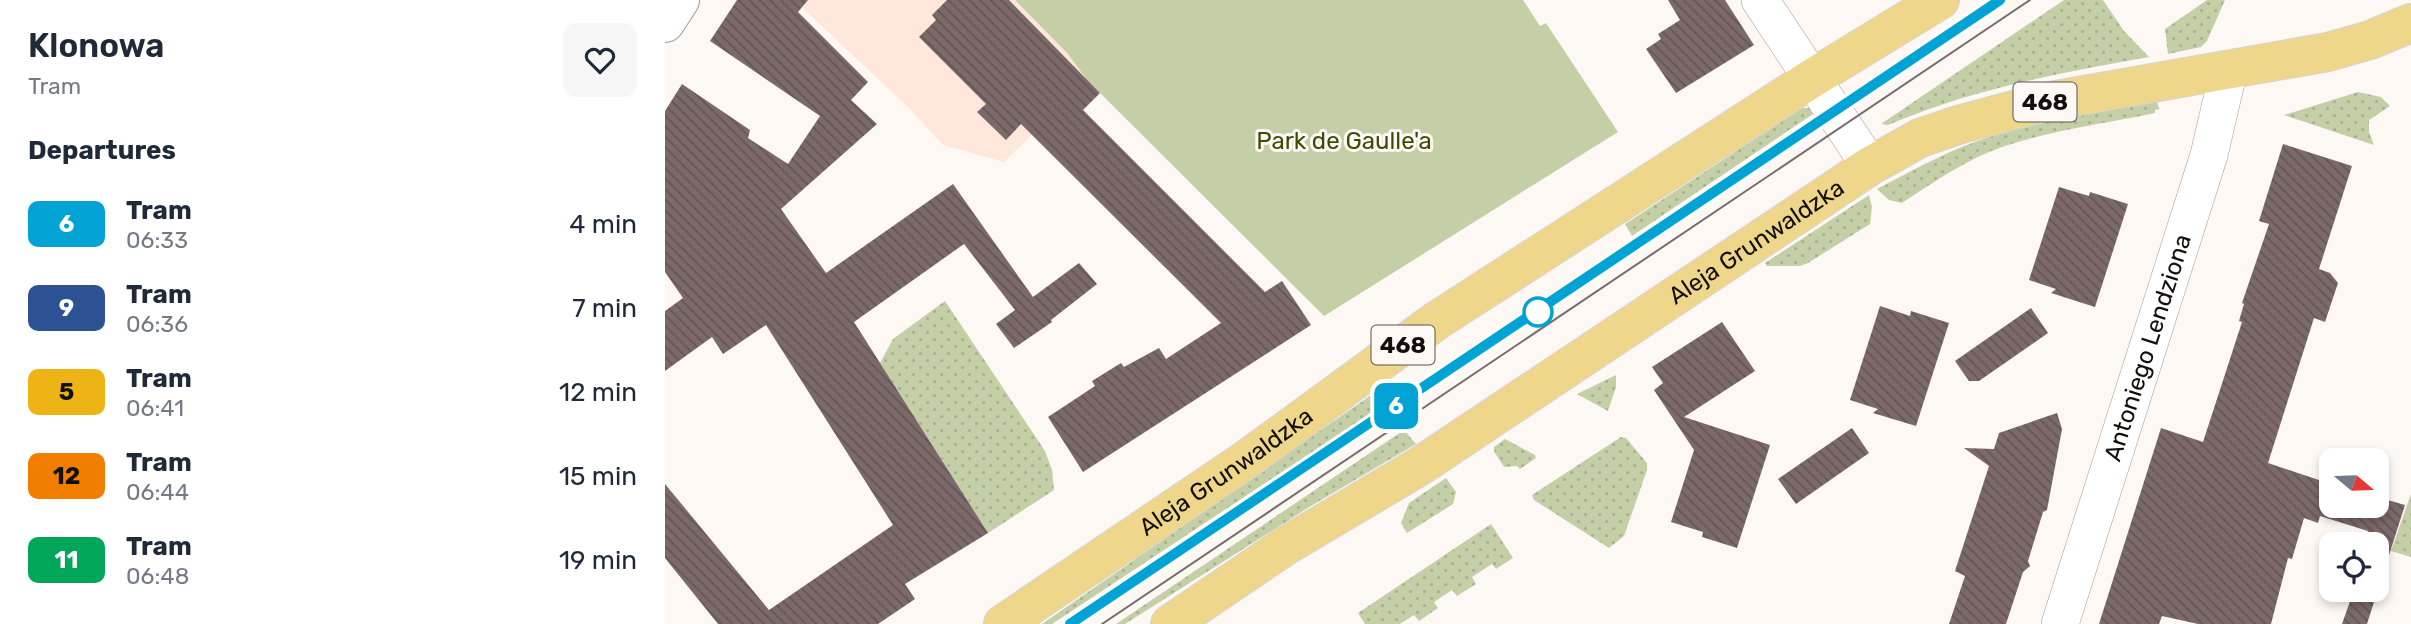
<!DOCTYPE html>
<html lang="en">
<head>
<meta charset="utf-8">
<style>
	:root { --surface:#fff; --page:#f6f6f7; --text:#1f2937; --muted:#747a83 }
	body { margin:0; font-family:Rubik,sans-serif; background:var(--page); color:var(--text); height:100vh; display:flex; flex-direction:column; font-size:26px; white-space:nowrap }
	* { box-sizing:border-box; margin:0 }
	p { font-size:23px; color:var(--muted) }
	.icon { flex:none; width:38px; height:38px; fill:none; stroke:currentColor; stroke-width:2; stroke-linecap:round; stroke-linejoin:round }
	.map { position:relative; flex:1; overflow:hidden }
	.details { display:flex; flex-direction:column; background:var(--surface); width:665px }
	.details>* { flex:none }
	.badge { padding:0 14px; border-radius:10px; font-size:24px; line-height:46px }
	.needle { width:46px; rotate:109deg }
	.controls { position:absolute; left:1654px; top:448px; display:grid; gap:14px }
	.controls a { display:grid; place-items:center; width:70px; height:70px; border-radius:14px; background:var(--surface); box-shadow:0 4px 10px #0003; font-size:35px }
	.map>.badge { position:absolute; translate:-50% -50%; box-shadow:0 0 0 4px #fff }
	h2 { padding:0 28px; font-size:26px; line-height:63px }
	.round { display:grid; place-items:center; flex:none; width:74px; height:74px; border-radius:14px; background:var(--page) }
	.summary { display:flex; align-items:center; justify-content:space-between; height:119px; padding:0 28px }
	h1 { font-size:33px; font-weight:600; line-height:52px }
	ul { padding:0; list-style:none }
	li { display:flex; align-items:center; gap:21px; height:84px; padding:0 28px }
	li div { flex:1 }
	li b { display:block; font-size:26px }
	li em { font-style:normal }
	li .badge { min-width:77px; font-weight:700; text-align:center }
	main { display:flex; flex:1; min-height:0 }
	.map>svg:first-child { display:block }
	.built { fill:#ffe7db }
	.grass { fill:url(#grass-dots) }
	.park { fill:#c4cfa7 }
	.building { fill:url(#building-back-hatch) }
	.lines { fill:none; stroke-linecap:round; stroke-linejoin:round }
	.minor-casing { stroke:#a5978f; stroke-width:38 }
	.tertiary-casing { stroke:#a5978f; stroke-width:40 }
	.primary-casing { stroke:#d5d4d3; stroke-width:40 }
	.minor { stroke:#fff; stroke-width:37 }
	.tertiary { stroke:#fff; stroke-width:38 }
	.primary { stroke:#eed78a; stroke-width:38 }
	.tram { stroke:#746f6c; stroke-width:2 }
	.line-casing { stroke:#fff; stroke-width:16 }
	.line { stroke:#00a3d4; stroke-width:10 }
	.stop-dot { fill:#fff; stroke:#00a3d4; stroke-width:3.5 }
	.labels { text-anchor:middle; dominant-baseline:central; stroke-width:6; stroke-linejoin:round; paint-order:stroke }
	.shield { fill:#fef8f4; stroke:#5a5552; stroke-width:2 }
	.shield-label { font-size:23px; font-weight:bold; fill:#140f0d }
	.park-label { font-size:24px; fill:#3e4b07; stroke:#fef8f4 }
	.street-label { font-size:24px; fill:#140f0d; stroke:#fef8f4 }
</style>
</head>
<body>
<main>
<section class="details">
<div class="summary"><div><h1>Klonowa</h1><p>Tram</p></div><a class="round"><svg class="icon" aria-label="heart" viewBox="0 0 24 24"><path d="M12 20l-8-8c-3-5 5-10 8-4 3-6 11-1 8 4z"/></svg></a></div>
<h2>Departures</h2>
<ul>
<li><span class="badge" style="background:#00a3d4;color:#fff">6</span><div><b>Tram</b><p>06:33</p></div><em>4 min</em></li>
<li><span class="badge" style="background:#2c5294;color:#fff">9</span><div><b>Tram</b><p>06:36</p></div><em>7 min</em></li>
<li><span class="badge" style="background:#eeb416;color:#111">5</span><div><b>Tram</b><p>06:41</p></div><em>12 min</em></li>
<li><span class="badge" style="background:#f27e00;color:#111">12</span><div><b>Tram</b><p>06:44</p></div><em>15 min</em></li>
<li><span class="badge" style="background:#00a759;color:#fff">11</span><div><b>Tram</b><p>06:48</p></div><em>19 min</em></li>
</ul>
</section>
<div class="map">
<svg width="1746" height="624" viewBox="0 0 1746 624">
	<defs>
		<pattern id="grass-dots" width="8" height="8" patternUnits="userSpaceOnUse" patternTransform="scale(1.75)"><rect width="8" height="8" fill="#c4cfa7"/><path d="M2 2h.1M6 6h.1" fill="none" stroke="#a8b18f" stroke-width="1.8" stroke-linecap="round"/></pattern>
		<pattern id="building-back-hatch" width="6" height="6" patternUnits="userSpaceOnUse" patternTransform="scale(1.75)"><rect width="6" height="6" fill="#7b6a69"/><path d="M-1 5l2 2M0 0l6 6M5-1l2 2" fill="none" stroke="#645655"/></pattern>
	</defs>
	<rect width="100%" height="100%" fill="#fef8f4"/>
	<path class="built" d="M 129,0 L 350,0 L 403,54 L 422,80 L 339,162 L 278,145 L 243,107 Z"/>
	<g class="grass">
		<path d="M 1399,0 L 1438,0 L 1459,31 L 1484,57 C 1395,73 1306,89 1223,125 L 1216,124 Z"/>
		<path d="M 1542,0 L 1560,0 L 1542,41 L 1536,47 L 1503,54 L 1500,29 Z"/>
		<path d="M 1693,92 L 1716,97 L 1725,106 L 1704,120 L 1704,132 L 1709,145 L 1619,115 Z"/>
		<path d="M 1492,101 L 1494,109 L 1490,110 L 1490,113 C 1439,124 1386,130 1337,147 C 1300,160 1269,182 1237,203 L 1224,200 L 1212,189 C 1249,170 1285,149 1324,137 C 1379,120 1436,112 1492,101 Z"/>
		<path d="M 1137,108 L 1144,108 L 1148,114 L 967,236 L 960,224 Z"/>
		<path d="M 1204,195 L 1207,207 L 1205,224 L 1143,263 L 1135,266 L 1102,266 L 1100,263 Z"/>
		<path d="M 280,301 L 380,451 L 387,470 L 389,490 L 323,533 L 215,363 L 228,339 Z"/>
		<path d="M 951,375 L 951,387 L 943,411 L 912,394 Z"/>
		<path d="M 709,393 L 720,404 L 387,624 L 377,624 Z"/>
		<path d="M 739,430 L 751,444 L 646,506 L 460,624 L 451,624 Z"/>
		<path d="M 956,437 L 961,438 L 982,463 L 982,470 L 959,536 L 944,548 L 869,500 L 867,495 Z"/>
		<path d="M 840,439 L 870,455 L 871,458 L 855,469 L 852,466 L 839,467 L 829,451 L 829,447 Z"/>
		<path d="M 781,478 L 791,492 L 788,504 L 742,533 L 736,523 L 744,503 Z"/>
		<path d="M 1746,494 L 1746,557 L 1726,551 Z"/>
		<path d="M 826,524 L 848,558 L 831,569 L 827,564 L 807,577 L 811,584 L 792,596 L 787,590 L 769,602 L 773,608 L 754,621 L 749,615 L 735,624 L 700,624 L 693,613 Z"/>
	</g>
	<path class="park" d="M 350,0 L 858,0 L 875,26 L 881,23 L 953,132 L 659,316 L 422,80 L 403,54 Z"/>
	<g class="building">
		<path d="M 72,0 L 143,0 L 133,12 L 203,82 L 186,100 L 212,124 L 116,209 L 161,273 L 288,184 L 368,297 L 414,263 L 432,284 L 386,320 L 387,322 L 349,348 L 331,324 L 350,310 L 299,244 L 189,322 L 323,533 L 240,584 L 250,599 L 213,624 L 53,624 L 0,558 L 0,484 L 104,610 L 228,525 L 101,325 L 58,354 L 47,337 L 0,371 L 0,311 L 18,298 L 0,272 L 0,111 L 17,84 L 85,130 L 83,138 L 123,164 L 155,116 L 45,41 Z"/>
		<path d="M 282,0 L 344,0 L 435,93 L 418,110 L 600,292 L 617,281 L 646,325 L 418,472 L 383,417 L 430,386 L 427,381 L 456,363 L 459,367 L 494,348 L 501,359 L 556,323 L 356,124 L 341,140 L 312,112 L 321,104 L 254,37 L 271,20 L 267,15 Z"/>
		<path d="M 1003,0 L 1060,0 L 1089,45 L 1011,93 L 981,49 L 996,39 L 993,34 L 1015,20 Z"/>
		<path d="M 1618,144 L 1687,166 L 1654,269 L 1665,273 L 1673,283 L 1660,322 L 1649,318 L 1603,463 L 1666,484 L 1666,506 L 1712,506 L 1712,499 L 1718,501 L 1719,499 L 1740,505 L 1702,624 L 1677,624 L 1689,590 L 1712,590 L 1712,544 L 1698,544 L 1703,531 L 1655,516 L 1653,523 L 1639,518 L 1627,559 L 1623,558 L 1606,624 L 1533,624 L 1497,616 L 1494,624 L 1434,624 L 1496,428 L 1538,442 L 1577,322 L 1574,321 L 1579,304 L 1577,303 L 1604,224 L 1594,221 Z"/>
		<path d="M 1394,187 L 1424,196 L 1425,192 L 1463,204 L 1430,307 L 1386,293 L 1391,289 L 1364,280 Z"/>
		<path d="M 1215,306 L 1245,316 L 1246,311 L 1284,323 L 1251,426 L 1208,413 L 1213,409 L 1185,400 Z"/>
		<path d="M 1366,308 L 1383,333 L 1314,381 L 1304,381 L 1290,361 Z"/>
		<path d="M 1057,322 L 1090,371 L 1019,417 L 1105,445 L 1072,548 L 1037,537 L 1038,532 L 1006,522 L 1029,450 L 989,390 L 998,383 L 987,367 Z"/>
		<path d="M 1392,413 L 1397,429 L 1382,510 L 1378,512 L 1363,561 L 1365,566 L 1358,572 L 1341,624 L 1284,624 L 1300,576 L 1290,571 L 1324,466 L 1299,448 L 1329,449 L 1334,433 Z"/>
		<path d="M 1187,428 L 1204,453 L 1131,504 L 1113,479 Z"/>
	</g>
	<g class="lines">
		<defs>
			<g id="minor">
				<path d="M 1095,0 L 1205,166"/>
				<path id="s1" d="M 1395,624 L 1544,155 L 1564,69"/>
			</g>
			<path id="tertiary" d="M 0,23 L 15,0"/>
			<g id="primary">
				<path id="s2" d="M 338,624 L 582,459 L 771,321 L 1146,79 L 1275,0"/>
				<path id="s3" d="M 505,624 L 622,545 L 755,466 L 1205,166 L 1255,138 L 1293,125 L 1374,103 L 1663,52 L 1705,40 L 1746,23"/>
			</g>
		</defs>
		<use href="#minor" class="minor-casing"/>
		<use href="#tertiary" class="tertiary-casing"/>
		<use href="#primary" class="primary-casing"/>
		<use href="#minor" class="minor"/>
		<use href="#tertiary" class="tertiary"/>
		<use href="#primary" class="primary"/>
		<g class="tram">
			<path d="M 405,624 L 1335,0"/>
			<path d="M 437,624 L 1365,0"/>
		</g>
	</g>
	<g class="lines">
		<defs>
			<path id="line" d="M 405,624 L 1335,0"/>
		</defs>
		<use href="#line" class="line-casing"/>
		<use href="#line" class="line"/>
	</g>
	<circle class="stop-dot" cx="873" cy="312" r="14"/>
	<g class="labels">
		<g class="shield">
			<rect x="1348.5" y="82.5" width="63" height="39" rx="5"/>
			<rect x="706.5" y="325.5" width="63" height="39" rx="5"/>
		</g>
		<g class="shield-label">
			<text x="1380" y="102">468</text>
			<text x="738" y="345">468</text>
		</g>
		<g class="park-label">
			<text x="679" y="141">Park de Gaulle'a</text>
		</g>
		<g class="street-label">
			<text stroke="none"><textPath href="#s3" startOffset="700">Aleja Grunwaldzka</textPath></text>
			<text stroke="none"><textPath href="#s1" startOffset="290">Antoniego Lendziona</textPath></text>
			<text stroke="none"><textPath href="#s2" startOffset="270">Aleja Grunwaldzka</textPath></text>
		</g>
	</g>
</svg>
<div class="controls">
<a><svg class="needle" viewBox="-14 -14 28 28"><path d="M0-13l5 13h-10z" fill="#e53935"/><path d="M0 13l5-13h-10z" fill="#747a83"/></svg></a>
<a><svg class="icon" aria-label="locate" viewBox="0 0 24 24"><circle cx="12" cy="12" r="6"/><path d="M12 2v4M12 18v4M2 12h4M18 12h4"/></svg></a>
</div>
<b class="badge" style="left:731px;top:406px;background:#00a3d4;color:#fff">6</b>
</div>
</main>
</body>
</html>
